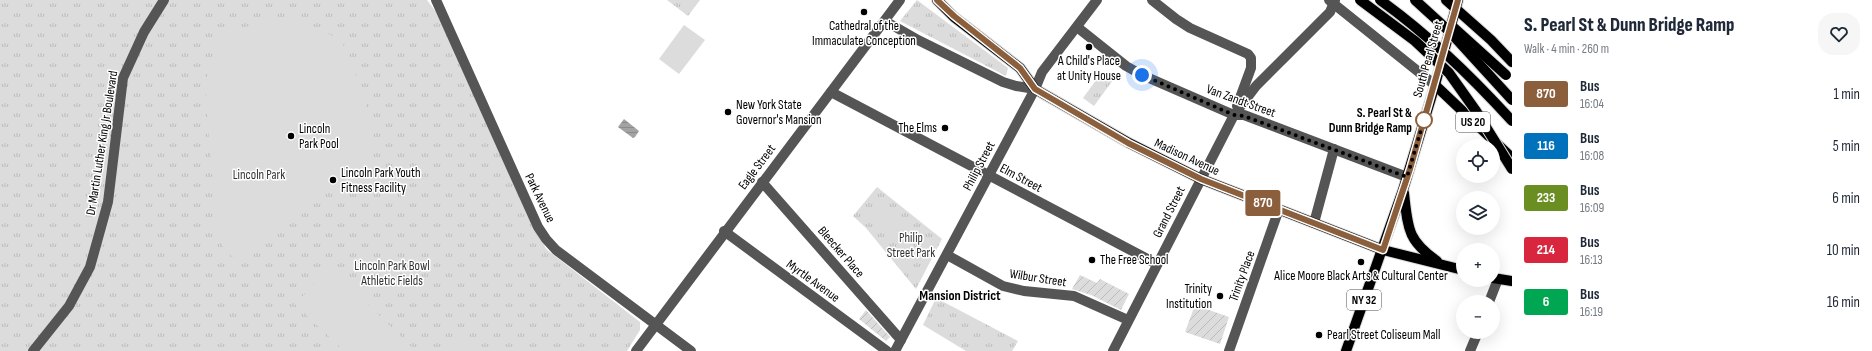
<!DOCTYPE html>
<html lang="en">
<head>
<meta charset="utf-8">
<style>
	:root { --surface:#fff; --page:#f6f6f7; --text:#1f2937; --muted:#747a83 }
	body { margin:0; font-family:"Sofia Sans Condensed",sans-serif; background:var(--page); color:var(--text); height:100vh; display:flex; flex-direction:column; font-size:15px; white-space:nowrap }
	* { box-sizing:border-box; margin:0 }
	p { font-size:13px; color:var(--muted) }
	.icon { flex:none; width:22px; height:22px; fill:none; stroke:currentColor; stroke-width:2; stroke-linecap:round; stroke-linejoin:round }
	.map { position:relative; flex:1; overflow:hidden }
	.details { display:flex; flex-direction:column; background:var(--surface); width:360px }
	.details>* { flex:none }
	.badge { padding:0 8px; border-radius:3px; font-size:14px; line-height:26px }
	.tools { position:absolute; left:1456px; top:139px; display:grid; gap:8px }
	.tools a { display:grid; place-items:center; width:44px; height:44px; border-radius:50%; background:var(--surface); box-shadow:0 4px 16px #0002; font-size:20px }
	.you { position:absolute; width:20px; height:20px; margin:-10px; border:3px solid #fff; border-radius:50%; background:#1a73e8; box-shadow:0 0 0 6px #1a73e833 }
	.map>.badge { position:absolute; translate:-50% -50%; box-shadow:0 0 0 2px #fff }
	.round { display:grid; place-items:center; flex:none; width:42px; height:42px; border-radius:16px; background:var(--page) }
	.overview { display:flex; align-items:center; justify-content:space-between; height:68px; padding:0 12px }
	h1 { font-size:19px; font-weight:800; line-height:30px }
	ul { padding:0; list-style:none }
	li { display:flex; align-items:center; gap:12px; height:52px; padding:0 12px }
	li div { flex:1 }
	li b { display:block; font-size:15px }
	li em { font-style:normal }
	li .badge { min-width:44px; font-weight:700; text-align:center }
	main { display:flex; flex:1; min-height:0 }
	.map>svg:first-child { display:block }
	.grass { fill:url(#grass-tufts) }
	.garden { fill:url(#garden-furrows) }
	.pitch { fill:#dcdcdc }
	.water { fill:url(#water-rules) }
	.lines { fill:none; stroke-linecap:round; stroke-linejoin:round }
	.major-casing { stroke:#dbdbdb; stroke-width:12 }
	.minor { stroke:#555; stroke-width:10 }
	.major { stroke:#000; stroke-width:10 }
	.major-bridge-casing { stroke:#dbdbdb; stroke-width:12; stroke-linecap:butt }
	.major-bridge { stroke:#000; stroke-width:10 }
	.line-casing { stroke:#fff; stroke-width:9 }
	.line { stroke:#8b5e3c; stroke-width:6 }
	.walk { stroke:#000; stroke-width:4; stroke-dasharray:0 7.2 }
	.poi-dot { fill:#000; stroke:#fff; stroke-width:1.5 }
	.stop-dot { fill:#fff; stroke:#8b5e3c; stroke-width:2 }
	.labels { text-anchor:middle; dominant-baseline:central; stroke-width:3; stroke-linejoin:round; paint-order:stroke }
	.shield { fill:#fff; stroke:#4c4c4c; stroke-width:1 }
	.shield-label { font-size:12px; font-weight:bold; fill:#000 }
	.poi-label { font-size:13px; fill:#000; stroke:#fff; text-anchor:start }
	.street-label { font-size:13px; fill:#000; stroke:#fff }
	.stop-label { font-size:13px; font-weight:bold; fill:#000; stroke:#fff; text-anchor:end }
	.park-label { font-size:13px; fill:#333; stroke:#fff }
	.neighbourhood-label { font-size:14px; font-weight:bold; fill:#000; stroke:#fff }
</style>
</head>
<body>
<main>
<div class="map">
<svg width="1512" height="351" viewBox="0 0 1512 351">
	<defs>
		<pattern id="grass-tufts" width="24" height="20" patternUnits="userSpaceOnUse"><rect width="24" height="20" fill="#dcdcdc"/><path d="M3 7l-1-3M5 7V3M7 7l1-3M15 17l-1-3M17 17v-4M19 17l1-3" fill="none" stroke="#bbb"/></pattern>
		<pattern id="garden-furrows" width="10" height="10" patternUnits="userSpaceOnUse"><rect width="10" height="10" fill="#dcdcdc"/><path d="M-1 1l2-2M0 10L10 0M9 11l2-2" fill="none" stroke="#bbb"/></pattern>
		<pattern id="water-rules" width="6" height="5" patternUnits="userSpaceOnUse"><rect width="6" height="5" fill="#a3a3a3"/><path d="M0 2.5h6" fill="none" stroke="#8b8b8b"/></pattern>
	</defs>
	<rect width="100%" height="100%" fill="#fff"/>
	<g class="grass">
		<path d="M 0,0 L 427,0 L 436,12 L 452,46 L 546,249 L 640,322 L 640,330 L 627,351 L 0,351 Z"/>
		<path d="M 667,0 L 700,0 L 688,16 Z"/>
		<path d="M 917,0 L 1008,68 L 1006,76 L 900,21 Z"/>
		<path d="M 1102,72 L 1113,80 L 1094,106 L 1083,98 Z"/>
		<path d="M 877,187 L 942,239 L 916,289 L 866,228 L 853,216 Z"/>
		<path d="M 936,298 L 1018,341 L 1012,351 L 966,351 L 923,325 Z"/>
	</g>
	<g class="garden">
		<path d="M 1080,275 L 1097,283 L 1100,279 L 1129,294 L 1121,310 L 1091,295 L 1072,289 Z"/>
		<path d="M 1195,305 L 1229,317 L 1220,344 L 1185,332 Z"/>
		<path d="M 866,310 L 890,337 L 886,341 L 859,319 Z"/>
	</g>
	<g class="pitch">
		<path d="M 286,21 C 305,23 331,30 344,46 C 349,54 371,117 373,127 C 373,133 372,140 372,146 L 367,150 L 376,160 L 336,194 L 331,189 L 248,258 C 229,262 224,249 217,235 L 206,101 L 207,76 L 217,40 C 240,26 259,22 286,21 Z"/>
		<path d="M 684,25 L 705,40 L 679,74 L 659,59 Z"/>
		<path d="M 881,201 L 908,225 L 895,240 L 868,216 Z"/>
		<path d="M 330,268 L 416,351 L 344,351 L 295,304 Z"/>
		<path d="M 463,331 L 483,351 L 444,351 Z"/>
	</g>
	<path class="water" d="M 624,119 L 639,131 L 635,137 L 633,138 L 618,127 Z"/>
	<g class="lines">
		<defs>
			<g id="major">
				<path d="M 937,0 L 954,17 L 1020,68 L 1035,89 L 1129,143 L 1201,179 L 1383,250 L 1463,270"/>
				<path d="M 1446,0 L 1491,40 L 1512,62"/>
				<path d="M 1435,85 L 1512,158"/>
				<path d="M 1404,193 C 1408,228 1407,240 1437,261"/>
				<path d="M 1493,278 L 1512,281"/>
				<path d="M 1346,351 L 1403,190 L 1435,85 L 1458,0"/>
			</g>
		</defs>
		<use href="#major" class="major-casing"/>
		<g class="minor">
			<path d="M 436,0 L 538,227 L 546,239 L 556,250 L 691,351"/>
			<path d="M 1152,0 L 1176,19 L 1190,28 L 1248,54 L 1251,58 L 1251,68 L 1237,106"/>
			<path d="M 1329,0 L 1435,85"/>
			<path d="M 885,21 L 918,40 L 1003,82 L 1016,86 L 1035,89"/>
			<path d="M 1077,27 L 1126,66 L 1142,75 L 1234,115 L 1244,115 L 1407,177"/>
			<path d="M 831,92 L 1157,264"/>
			<path d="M 762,182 L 901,340"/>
			<path d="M 1314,223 L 1334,149"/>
			<path d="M 724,231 L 887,351"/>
			<path d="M 947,255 L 1003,286 L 1024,291 L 1074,296 L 1128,320"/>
			<path d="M 1489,302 L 1498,279"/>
			<path d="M 33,351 L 69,306 L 90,267 L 108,202 L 123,78 L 144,32 L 164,0"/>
			<path d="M 636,351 L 900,0"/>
			<path d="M 895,351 L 1035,89 L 1042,72 L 1097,0"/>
			<path d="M 1113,351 L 1234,115 L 1256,86 L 1330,12 L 1335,0"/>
			<path d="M 1229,351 L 1279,209"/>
			<path d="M 1470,351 L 1478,332"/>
		</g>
		<use href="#major" class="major"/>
		<defs>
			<g id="major-bridge">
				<path d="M 1360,0 L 1415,41 L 1449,73 L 1476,111 L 1512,169"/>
				<path d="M 1380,0 C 1429,35 1472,77 1512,121"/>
				<path d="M 1415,0 L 1449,31 L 1512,100"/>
				<path d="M 1454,28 L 1506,75"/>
			</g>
		</defs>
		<use href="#major-bridge" class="major-bridge-casing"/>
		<use href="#major-bridge" class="major-bridge"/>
	</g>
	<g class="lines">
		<defs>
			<path id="line" d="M 937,0 L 954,16 L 1020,68 L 1035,89 L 1128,143 L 1201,179 L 1383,250 L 1410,169 L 1458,0"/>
		</defs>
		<use href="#line" class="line-casing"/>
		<use href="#line" class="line"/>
		<path class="walk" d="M 1142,75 L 1234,115 L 1244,116 L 1407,177 L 1424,120"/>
	</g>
	<g class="poi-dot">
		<circle cx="864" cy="12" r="4"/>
		<circle cx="1089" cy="47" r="4"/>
		<circle cx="728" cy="112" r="4"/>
		<circle cx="945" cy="128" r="4"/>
		<circle cx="291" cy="136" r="4"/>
		<circle cx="333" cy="180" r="4"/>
		<circle cx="1092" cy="260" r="4"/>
		<circle cx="1361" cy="262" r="4"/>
		<circle cx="1220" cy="296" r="4"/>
		<circle cx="1319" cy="335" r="4"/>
	</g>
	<circle class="stop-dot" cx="1424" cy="120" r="8"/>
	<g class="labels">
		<g class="shield">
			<rect x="1456" y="112" width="34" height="20" rx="3"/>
			<rect x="1347" y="290" width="34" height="20" rx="3"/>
		</g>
		<g class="shield-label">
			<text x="1473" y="122">US 20</text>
			<text x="1364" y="300">NY 32</text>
		</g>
		<g class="poi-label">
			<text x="864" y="26" text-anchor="middle">Cathedral of the<tspan x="864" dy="15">Immaculate Conception</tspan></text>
			<text x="1089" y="61" text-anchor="middle">A Child's Place<tspan x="1089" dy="15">at Unity House</tspan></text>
			<text x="736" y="105">New York State<tspan x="736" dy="15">Governor's Mansion</tspan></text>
			<text x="937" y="128" text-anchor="end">The Elms</text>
			<text x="299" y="129">Lincoln<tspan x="299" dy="15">Park Pool</tspan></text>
			<text x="341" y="173">Lincoln Park Youth<tspan x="341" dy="15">Fitness Facility</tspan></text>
			<text x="1100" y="260">The Free School</text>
			<text x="1361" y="276" text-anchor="middle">Alice Moore Black Arts &amp; Cultural Center</text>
			<text x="1212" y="289" text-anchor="end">Trinity<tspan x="1212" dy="15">Institution</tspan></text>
			<text x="1327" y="335">Pearl Street Coliseum Mall</text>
		</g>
		<g class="street-label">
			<text transform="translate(1428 59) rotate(-74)">South Pearl Street</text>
			<text transform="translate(1241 101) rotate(20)">Van Zandt Street</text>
			<text transform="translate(102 143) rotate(-81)">Dr Martin Luther King Jr Boulevard</text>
			<text transform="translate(1187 157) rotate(25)">Madison Avenue</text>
			<text transform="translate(979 166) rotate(-62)">Philip Street</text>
			<text transform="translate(757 167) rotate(-53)">Eagle Street</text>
			<text transform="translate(1021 178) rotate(28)">Elm Street</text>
			<text transform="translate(540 198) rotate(64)">Park Avenue</text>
			<text transform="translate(1169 212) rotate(-63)">Grand Street</text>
			<text transform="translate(841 252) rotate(49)">Bleecker Place</text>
			<text transform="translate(1242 276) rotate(-70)">Trinity Place</text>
			<text transform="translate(1038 278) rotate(9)">Wilbur Street</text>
			<text transform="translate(813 281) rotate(36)">Myrtle Avenue</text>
		</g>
		<g class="stop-label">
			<text x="1412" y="113">S. Pearl St &amp;<tspan x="1412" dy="15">Dunn Bridge Ramp</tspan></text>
		</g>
		<g class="park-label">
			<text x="259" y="175">Lincoln Park</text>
			<text x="911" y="238">Philip<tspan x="911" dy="15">Street Park</tspan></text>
			<text x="392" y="266">Lincoln Park Bowl<tspan x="392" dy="15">Athletic Fields</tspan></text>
		</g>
		<g class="neighbourhood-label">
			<text x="960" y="295">Mansion District</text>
		</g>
	</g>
</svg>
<div class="tools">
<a><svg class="icon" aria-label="locate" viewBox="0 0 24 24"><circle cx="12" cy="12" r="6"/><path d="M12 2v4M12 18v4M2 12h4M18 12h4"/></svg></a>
<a><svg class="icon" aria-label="layers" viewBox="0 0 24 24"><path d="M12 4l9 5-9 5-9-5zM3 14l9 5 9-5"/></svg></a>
<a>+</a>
<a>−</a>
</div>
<div class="you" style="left:1142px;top:75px"></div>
<b class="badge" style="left:1263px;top:203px;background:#8b5e3c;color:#fff">870</b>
</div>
<section class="details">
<div class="overview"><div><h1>S. Pearl St &amp; Dunn Bridge Ramp</h1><p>Walk · 4 min · 260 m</p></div><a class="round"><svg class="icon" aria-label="heart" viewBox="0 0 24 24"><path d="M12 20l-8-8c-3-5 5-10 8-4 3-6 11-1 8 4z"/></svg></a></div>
<ul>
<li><span class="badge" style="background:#8b5e3c;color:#fff">870</span><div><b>Bus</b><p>16:04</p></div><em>1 min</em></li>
<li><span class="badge" style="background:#0072bc;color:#fff">116</span><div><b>Bus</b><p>16:08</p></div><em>5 min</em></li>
<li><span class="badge" style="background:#6b8e23;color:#fff">233</span><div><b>Bus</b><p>16:09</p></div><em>6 min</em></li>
<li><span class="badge" style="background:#d7263d;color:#fff">214</span><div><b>Bus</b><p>16:13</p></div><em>10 min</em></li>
<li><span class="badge" style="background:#00a651;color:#fff">6</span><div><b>Bus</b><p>16:19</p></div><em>16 min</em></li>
</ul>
</section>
</main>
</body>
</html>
